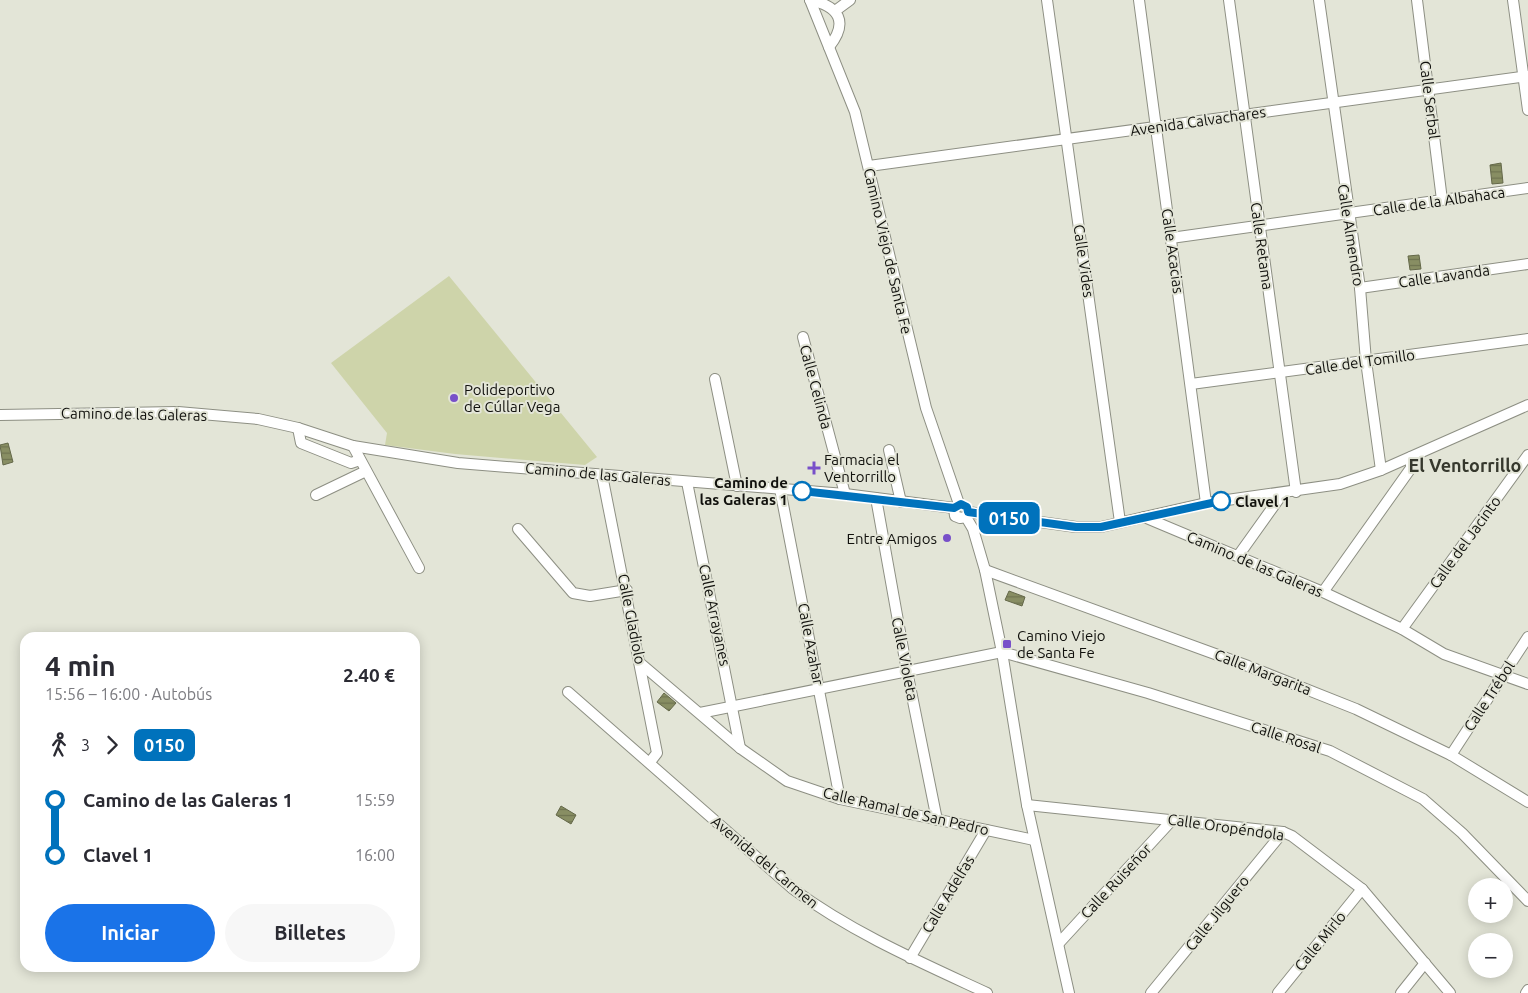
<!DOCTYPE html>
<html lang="es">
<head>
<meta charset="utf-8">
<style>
	:root { --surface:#fff; --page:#f7f7f7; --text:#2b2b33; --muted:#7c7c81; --accent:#1a73e8 }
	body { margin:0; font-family:Ubuntu,sans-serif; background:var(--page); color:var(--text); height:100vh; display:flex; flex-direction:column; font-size:19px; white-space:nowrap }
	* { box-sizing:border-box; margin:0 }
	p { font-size:16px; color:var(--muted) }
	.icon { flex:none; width:28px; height:28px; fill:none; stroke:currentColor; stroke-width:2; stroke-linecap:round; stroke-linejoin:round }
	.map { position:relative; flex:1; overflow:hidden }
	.drawer { position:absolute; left:20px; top:632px; width:400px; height:340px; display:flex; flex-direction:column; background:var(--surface); border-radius:15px; box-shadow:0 2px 12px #0003 }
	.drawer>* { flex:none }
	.badge { padding:0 10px; border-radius:8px; font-size:18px; line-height:32px }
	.tools { position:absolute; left:1468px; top:878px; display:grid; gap:10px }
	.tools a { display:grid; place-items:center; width:45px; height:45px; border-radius:50%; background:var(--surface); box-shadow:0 2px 12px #0003; font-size:25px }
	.map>.badge { position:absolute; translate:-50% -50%; box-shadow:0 0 0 2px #fff }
	.legs { display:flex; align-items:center; gap:8px; height:55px; padding:0 25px; font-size:16px }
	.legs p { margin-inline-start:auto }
	.head { display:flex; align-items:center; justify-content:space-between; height:85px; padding:0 25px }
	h1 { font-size:28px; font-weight:700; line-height:38px }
	.button { display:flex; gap:10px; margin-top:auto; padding:10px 25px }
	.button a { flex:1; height:58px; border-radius:30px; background:var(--accent); color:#fff; font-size:20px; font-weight:700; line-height:58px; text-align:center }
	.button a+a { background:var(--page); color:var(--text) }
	ul { padding:0 25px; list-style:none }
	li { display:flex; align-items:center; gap:18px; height:55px; font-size:19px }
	li i { display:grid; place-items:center; width:8px; height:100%; margin:0 6px; background:currentColor }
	li i::after { content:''; width:12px; height:12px; margin:-6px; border:4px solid; border-radius:50%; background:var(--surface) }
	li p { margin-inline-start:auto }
	li:first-child i { background:linear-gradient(#0000 50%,currentColor 0) }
	li:last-child i { background:linear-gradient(currentColor 50%,#0000 0) }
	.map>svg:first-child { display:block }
	.grass { fill:#ced4aa }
	.water { fill:url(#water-rules); stroke:#646849 }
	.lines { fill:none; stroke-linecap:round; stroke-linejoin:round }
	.minor-casing { stroke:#8d8f83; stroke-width:12 }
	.minor { stroke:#fff; stroke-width:10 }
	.line-1-casing { stroke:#fff; stroke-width:11 }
	.line-1 { stroke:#0072bc; stroke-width:8 }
	.poi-dot { fill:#7850c9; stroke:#e3e5d7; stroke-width:2 }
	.stop-1-dot { fill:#fff; stroke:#0072bc; stroke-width:2.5 }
	.labels { text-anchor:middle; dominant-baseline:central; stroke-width:4; stroke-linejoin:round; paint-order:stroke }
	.street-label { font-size:15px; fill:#11110d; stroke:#e3e5d7 }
	.poi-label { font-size:15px; fill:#11110d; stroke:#e3e5d7; text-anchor:start }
	.stop-label { font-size:15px; font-weight:bold; fill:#11110d; stroke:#e3e5d7; text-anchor:end }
	.quarter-label { font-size:18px; font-weight:bold; fill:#36382d; stroke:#e3e5d7 }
</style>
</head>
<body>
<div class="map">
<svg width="1528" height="993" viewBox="0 0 1528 993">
	<defs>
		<pattern id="water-rules" width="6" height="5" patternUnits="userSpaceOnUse" patternTransform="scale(1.25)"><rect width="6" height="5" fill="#888e63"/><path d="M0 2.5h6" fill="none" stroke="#6e7350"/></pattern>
	</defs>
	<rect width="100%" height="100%" fill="#e3e5d7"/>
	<path class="grass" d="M 449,276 L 597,457 L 585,465 L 455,454 L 385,445 L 387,433 L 331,363 Z"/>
	<g class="water">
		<path d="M 1501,163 L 1503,183 L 1492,184 L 1490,165 Z"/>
		<path d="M 1419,255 L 1421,269 L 1410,270 L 1408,256 Z"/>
		<path d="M 8,443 L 13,462 L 3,465 L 0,445 Z"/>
		<path d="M 1009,591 L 1025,597 L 1022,606 L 1005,600 Z"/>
		<path d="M 664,693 L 676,703 L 669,711 L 657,702 Z"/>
		<path d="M 561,806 L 576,815 L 571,824 L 556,815 Z"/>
	</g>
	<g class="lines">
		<defs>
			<g id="minor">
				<path d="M 810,0 L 855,112 L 926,408 L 959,504"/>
				<path d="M 810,0 C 839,6 849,22 829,47"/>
				<path d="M 1047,0 L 1120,522"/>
				<path d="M 1139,0 L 1206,503"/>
				<path d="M 1229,0 L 1296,492"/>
				<path d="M 1319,0 L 1360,288 L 1366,361 L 1381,470"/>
				<path d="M 1417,0 L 1442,200"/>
				<path d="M 1513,0 L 1528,110"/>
				<path d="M 835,11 L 850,0"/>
				<path d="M 869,166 L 1528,76"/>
				<path d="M 1171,238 L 1528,188"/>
				<path d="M 1360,288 L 1528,264"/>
				<path d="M 803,337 L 845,494"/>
				<path d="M 715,379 L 737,486"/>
				<path d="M 1191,384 L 1528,339"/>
				<path d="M 0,415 L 178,412 L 258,419 L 298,428 L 353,446 L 458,463 L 845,494 L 954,508"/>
				<path d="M 298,428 L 301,443 L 351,463 L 360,460"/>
				<path d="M 353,446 L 419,568"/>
				<path d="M 889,450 L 901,502"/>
				<path d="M 602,475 L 657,753 L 650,762"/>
				<path d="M 687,482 L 740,748"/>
				<path d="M 780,489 L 840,799"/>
				<path d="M 316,495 L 366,471"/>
				<path d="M 876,498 L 907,671 L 937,820"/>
				<path d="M 954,508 L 955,516 L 960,518 L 966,517"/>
				<path d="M 968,512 L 1076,527 L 1101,527 L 1206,503 L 1340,484 L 1381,470 L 1528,405"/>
				<path d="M 966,517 L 973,529 L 985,570 L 1002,652 L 1027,805 L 1069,993"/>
				<path d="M 1144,517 L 1323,592 L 1402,629 L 1444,654 L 1528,684"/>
				<path d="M 518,529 L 573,593 L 590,596 L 627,590"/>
				<path d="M 1238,556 L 1283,493"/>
				<path d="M 985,570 L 1248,666 L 1356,709 L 1451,755 L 1528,802"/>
				<path d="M 1323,592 L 1411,468 L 1411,457"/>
				<path d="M 1402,629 L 1528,455"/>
				<path d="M 640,663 L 740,748 L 787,781 L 840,799 L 1034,840"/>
				<path d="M 568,692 L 793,889 C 853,933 920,962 987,993"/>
				<path d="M 700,713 L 1002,652 L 1148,693 L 1330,751 L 1423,799 L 1462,833 L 1528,901"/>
				<path d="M 1451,755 L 1528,637"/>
				<path d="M 1027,805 L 1283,832 L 1292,836 L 1362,889 L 1450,993"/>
				<path d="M 1059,943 L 1173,819"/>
				<path d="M 910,958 L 986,830"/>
				<path d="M 1151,993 L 1283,832"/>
				<path d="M 1278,993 L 1362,889"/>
				<path d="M 1401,993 L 1425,963"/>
				<path d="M 1526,993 L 1528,990"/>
			</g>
		</defs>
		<use href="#minor" class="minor-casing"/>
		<use href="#minor" class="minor"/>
	</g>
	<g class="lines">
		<defs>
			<path id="line-1" d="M 802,491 L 954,508 L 961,504 L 967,507 L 968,512 L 1076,527 L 1101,527 L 1221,501"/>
		</defs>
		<use href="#line-1" class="line-1-casing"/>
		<use href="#line-1" class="line-1"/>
	</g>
	<g class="poi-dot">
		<circle cx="454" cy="398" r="5"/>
		<path d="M811.5 460.5h5v5h5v5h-5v5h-5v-5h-5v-5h5z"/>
		<circle cx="947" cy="538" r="5"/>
		<rect x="1002" y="639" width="10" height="10" rx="2.5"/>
	</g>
	<g class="stop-1-dot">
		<circle cx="802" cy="491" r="9"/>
		<circle cx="1221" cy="501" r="9"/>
	</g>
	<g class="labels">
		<g class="street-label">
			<text transform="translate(1430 100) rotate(83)">Calle Serbal</text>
			<text transform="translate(1198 121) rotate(-8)">Avenida Calvachares</text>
			<text transform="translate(1439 201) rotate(-8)">Calle de la Albahaca</text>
			<text transform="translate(1351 235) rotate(81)">Calle Almendro</text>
			<text transform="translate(1262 246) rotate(82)">Calle Retama</text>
			<text transform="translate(888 251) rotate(77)">Camino Viejo de Santa Fe</text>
			<text transform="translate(1173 251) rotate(82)">Calle Acacias</text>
			<text transform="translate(1084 261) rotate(82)">Calle Vides</text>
			<text transform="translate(1444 276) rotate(-8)">Calle Lavanda</text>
			<text transform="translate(1360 362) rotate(-8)">Calle del Tomillo</text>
			<text transform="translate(816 387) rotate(75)">Calle Celinda</text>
			<text transform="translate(134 414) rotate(1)">Camino de las Galeras</text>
			<text transform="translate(598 474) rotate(5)">Camino de las Galeras</text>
			<text transform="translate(1465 542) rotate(-54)">Calle del Jacinto</text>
			<text transform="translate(1255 564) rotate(23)">Camino de las Galeras</text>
			<text transform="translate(715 615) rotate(78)">Calle Arrayanes</text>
			<text transform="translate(632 619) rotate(79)">Calle Gladiolo</text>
			<text transform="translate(811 644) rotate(79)">Calle Azahar</text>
			<text transform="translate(905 659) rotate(79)">Calle Violeta</text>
			<text transform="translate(1263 672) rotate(21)">Calle Margarita</text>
			<text transform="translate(1489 696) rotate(-57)">Calle Trébol</text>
			<text transform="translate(1286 737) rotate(18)">Calle Rosal</text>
			<text transform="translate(906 811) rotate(13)">Calle Ramal de San Pedro</text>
			<text transform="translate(1226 827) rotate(8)">Calle Oropéndola</text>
			<text transform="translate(765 862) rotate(40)">Avenida del Carmen</text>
			<text transform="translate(1116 881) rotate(-47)">Calle Ruiseñor</text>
			<text transform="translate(948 894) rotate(-59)">Calle Adelfas</text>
			<text transform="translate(1217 913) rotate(-51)">Calle Jilguero</text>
			<text transform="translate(1320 941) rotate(-51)">Calle Mirlo</text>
		</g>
		<g class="poi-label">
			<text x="464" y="389">Polideportivo<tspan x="464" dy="17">de Cúllar Vega</tspan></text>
			<text x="824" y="459">Farmacia el<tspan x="824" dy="17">Ventorrillo</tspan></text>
			<text x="937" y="538" text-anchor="end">Entre Amigos</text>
			<text x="1017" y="635">Camino Viejo<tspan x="1017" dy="17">de Santa Fe</tspan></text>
		</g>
		<g class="stop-label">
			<text x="788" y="482">Camino de<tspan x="788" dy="17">las Galeras 1</tspan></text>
			<text x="1235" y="501" text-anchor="start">Clavel 1</text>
		</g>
		<g class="quarter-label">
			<text x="1465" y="465">El Ventorrillo</text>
		</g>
	</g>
</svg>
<div class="tools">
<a>+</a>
<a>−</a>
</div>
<b class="badge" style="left:1009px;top:518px;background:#0072bc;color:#fff">0150</b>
<section class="drawer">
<div class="head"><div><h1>4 min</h1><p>15:56 – 16:00 · Autobús</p></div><b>2.40 €</b></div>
<div class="legs"><svg class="icon" aria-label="walk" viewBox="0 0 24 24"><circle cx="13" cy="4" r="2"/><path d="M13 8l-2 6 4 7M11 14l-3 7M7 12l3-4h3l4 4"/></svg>3<svg class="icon" aria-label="forward" viewBox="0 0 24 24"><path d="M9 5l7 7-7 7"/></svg><b class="badge" style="background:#0072bc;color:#fff">0150</b></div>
<ul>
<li><i style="color:#0072bc"></i><b>Camino de las Galeras 1</b><p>15:59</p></li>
<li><i style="color:#0072bc"></i><b>Clavel 1</b><p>16:00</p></li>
</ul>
<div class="button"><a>Iniciar</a><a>Billetes</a></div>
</section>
</div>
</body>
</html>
